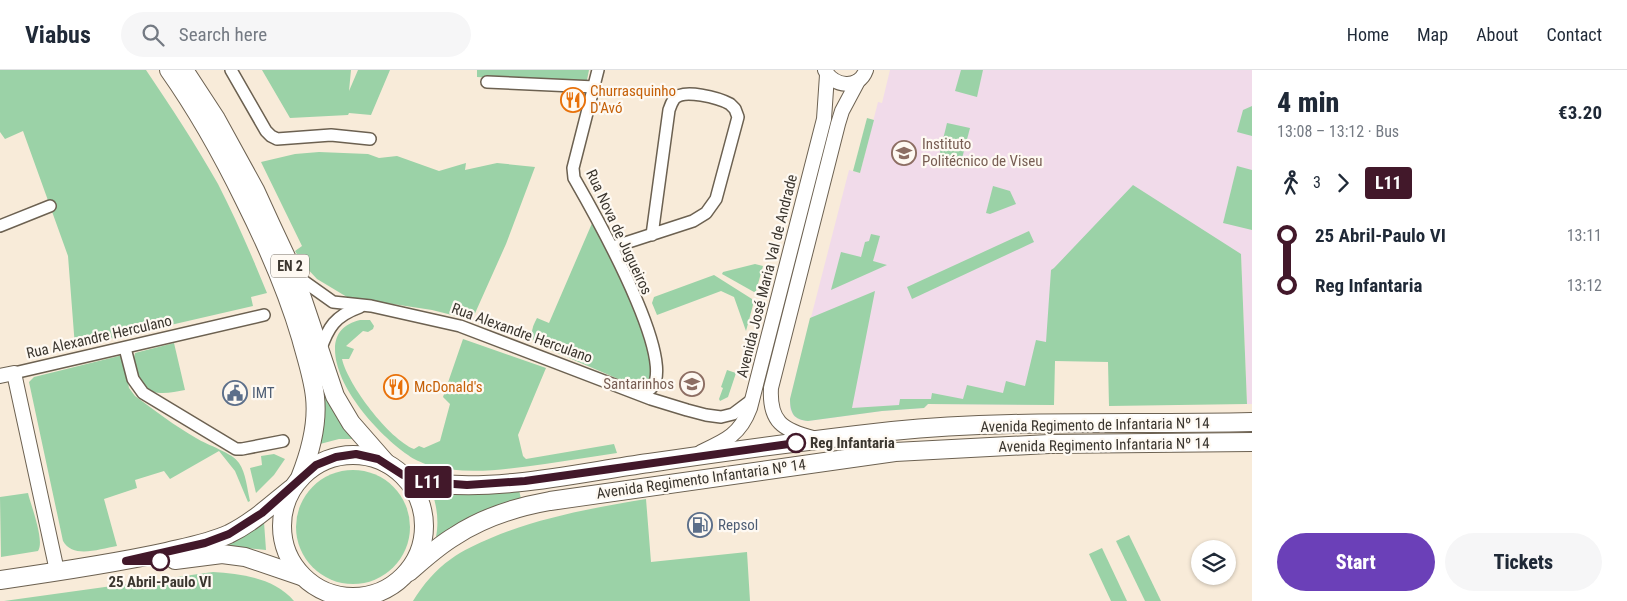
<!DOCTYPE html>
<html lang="en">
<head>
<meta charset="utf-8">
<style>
	:root { --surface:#fff; --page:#f6f6f7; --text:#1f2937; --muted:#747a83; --line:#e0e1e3; --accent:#6b40b8 }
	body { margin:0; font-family:"Roboto Condensed",sans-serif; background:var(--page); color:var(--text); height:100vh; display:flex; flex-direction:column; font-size:19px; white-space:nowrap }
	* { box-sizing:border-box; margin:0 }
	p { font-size:16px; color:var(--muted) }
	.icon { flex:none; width:28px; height:28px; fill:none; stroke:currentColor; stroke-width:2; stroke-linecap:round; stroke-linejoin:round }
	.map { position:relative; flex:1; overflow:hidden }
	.drawer { display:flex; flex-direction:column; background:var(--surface); width:375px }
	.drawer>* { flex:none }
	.badge { padding:0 10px; border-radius:4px; font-size:18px; line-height:32px }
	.buttons { position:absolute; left:1191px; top:470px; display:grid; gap:10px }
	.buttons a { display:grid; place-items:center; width:45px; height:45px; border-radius:50%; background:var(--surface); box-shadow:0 1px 4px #0004; font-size:25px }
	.map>.badge { position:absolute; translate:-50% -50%; box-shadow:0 0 0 2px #fff }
	.legs { display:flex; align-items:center; gap:8px; height:55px; padding:0 25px; font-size:16px }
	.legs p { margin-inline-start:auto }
	.summary { display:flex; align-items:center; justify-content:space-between; height:85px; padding:0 25px }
	h1 { font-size:28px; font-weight:800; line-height:38px }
	.action { display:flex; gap:10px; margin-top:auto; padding:10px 25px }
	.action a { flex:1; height:58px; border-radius:30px; background:var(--accent); color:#fff; font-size:20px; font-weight:800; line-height:58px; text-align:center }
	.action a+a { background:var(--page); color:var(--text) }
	ul { padding:0 25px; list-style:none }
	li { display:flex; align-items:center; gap:18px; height:50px; font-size:19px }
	li i { display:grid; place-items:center; width:8px; height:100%; margin:0 6px; background:currentColor }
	li i::after { content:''; width:12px; height:12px; margin:-6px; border:4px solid; border-radius:50%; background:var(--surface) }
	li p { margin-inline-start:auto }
	li:first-child i { background:linear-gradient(#0000 50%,currentColor 0) }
	li:last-child i { background:linear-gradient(currentColor 50%,#0000 0) }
	header { display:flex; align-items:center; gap:30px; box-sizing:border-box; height:70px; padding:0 25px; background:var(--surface); border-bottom:1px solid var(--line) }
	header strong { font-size:24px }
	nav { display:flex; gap:28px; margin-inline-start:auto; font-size:18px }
	.search { width:350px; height:45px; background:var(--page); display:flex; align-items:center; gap:12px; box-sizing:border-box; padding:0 18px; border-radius:28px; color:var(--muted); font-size:19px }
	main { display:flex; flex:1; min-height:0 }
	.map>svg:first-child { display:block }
	.education { fill:#f1dbea }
	.green { fill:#9bd2a7 }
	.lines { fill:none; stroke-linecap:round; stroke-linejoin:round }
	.minor-casing { stroke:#6c6151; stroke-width:14 }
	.tertiary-casing { stroke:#6c6151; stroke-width:16 }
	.primary-casing { stroke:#6c6151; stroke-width:20 }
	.minor { stroke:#fff; stroke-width:11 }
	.tertiary { stroke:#fff; stroke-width:14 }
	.primary { stroke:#fff; stroke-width:18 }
	.line-1-casing { stroke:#fff; stroke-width:11 }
	.line-1 { stroke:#42182a; stroke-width:8 }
	.stop-1-dot { fill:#fff; stroke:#42182a; stroke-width:2.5 }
	.labels { text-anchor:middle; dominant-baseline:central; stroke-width:4.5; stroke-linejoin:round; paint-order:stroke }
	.shield { fill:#fef9f2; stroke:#76706a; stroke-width:1 }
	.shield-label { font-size:14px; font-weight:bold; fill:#3b362f }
	.food-label { font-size:15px; fill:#c56008; stroke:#fef9f2; text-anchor:start }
	.education-label { font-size:15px; fill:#785e54; stroke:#fef9f2; text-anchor:start }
	.street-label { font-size:15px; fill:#3b362f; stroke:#fef9f2 }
	.service-label { font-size:15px; fill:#4e5e75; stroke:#fef9f2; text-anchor:start }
	.stop-label { font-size:15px; font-weight:bold; fill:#3b362f; stroke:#fef9f2; text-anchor:start }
</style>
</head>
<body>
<header>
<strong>Viabus</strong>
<div class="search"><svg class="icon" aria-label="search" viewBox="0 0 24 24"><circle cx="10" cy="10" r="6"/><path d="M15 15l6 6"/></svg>Search here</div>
<nav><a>Home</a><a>Map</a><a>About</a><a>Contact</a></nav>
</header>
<main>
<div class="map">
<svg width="1252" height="531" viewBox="0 0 1252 531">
	<rect width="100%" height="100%" fill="#f8ebd9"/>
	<path class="education" d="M 890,0 L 1252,0 L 1252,334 L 1247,334 L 1241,184 L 1054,198 L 1054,335 L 928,334 L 924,338 L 882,341 L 808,351 L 800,350 L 794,346 L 790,339 L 790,329 L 849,100 L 860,103 L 878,32 L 882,33 Z"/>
	<g class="green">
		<path d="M 0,0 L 146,0 C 171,37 196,75 218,114 C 236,149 252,186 267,223 L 251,227 L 253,236 L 75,277 L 68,186 L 23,61 L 5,69 L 0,62 Z"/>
		<path d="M 262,0 L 351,0 L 349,21 L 358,0 L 390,0 L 371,45 L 349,43 L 348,45 L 290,48 Z"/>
		<path d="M 477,0 L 589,0 L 587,10 L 581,13 L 477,7 Z"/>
		<path d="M 961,0 L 983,0 L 977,27 L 955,21 Z"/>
		<path d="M 1252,36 L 1252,66 L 1237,62 L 1243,40 Z"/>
		<path d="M 867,48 L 874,50 L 860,103 L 853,101 Z"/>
		<path d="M 947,53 L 970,58 L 960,96 L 938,90 Z"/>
		<path d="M 319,82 L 368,84 L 379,88 L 397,86 L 439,101 L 466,93 L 465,100 L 497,93 L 535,97 L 506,174 L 472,250 L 432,240 L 347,227 L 317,209 L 303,194 L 295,181 L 302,176 L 261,92 L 295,84 Z"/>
		<path d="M 1237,96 L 1252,100 L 1252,160 L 1223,153 Z"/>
		<path d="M 1133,115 L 1241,184 L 1247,334 L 1109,336 L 1108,292 L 1055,291 L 1054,335 L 928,334 L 924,338 L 882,341 L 808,351 C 794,350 790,343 790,329 L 810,248 L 875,221 L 852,338 L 899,335 L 900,329 L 931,329 L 932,323 L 963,329 L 967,315 L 1003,323 L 1006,311 L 1025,316 L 1036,270 L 1046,272 L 1051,200 L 1054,198 Z"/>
		<path d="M 993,116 L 1010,121 L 1016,134 L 990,144 L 986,143 Z"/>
		<path d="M 593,151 L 627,218 L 646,268 L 654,293 L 651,314 L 637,317 L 534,273 C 530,264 532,257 537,248 L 549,253 Z"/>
		<path d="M 1029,161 L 1034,172 L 912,229 L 907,217 Z"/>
		<path d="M 871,164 L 880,166 L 873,191 L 887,195 L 831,220 L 841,182 L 861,187 L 865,172 L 869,171 Z"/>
		<path d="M 755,194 L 763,196 L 756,221 L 754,222 L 722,204 L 723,202 Z"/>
		<path d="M 714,205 L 752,229 L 753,235 L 746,261 L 734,227 L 721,221 L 657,245 L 652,233 L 654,227 Z"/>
		<path d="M 360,250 L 370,250 L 374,256 L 373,259 L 368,262 L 363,261 L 346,276 L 354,279 L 349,289 L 342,289 C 348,315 389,369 414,379 L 419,376 L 424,378 L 440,371 L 450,334 L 443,327 L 463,269 L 546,298 L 518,365 L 523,386 L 526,389 L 614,374 L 617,383 C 593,387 569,390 545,394 C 507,399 467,406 428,395 C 421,392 414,390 408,385 C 378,364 335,317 335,279 C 335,263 344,254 360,250 Z"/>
		<path d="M 174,273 L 185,320 C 166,324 141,328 136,303 C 134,296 133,290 135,283 Z"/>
		<path d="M 123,285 L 129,318 L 135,326 C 154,340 175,356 196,368 C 207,375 233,383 239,393 C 246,403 247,419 250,431 L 248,432 L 235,401 L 219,381 L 170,409 L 164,401 L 135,410 L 137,418 L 104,429 L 117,476 C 99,479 73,489 63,471 L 29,312 L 34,307 Z"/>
		<path d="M 727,300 L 736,303 L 728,327 L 720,331 L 719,329 L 723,318 L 721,317 Z"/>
		<path d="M 320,310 L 356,369 L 339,369 L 320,374 L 322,362 Z"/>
		<path d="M 274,384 L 285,389 L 274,405 L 256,423 L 250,398 L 262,395 L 261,386 Z"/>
		<circle cx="353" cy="457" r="57"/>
		<path d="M 518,415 L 521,429 L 458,454 L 436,467 C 439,451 437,437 432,422 L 468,423 Z"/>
		<path d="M 28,423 C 31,436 45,471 38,481 L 1,487 L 0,427 Z"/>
		<path d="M 646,429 L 651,492 L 747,482 L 750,531 L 413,531 C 423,515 435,500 451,489 C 463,480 477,474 491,468 C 541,447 593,438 646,429 Z"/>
		<path d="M 264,452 L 266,480 L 235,477 L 227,478 L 226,472 Z"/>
		<path d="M 1129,465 L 1161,531 L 1145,531 L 1116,471 Z"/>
		<path d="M 1102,478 L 1127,531 L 1111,531 L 1089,484 Z"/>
		<path d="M 213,502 C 242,504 274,508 294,531 L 4,531 Z"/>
	</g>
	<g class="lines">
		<defs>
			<g id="minor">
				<path d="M 231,0 L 266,61 L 271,66 L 277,69 L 331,65 L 370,69"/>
				<path d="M 598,0 L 573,98 L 574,108 C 586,129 703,330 636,322"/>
				<path d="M 487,12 L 595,17"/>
				<path d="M 0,156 L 50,136"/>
				<path d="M 613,177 L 693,151 L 706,143 L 716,129 L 738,47 L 735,39 L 730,34 C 719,28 683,18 674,29 C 672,32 670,37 669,40 L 652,165"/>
				<path d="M 295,205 L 333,232 L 371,236 L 460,256 L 651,329 L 687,340 L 706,345 L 721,347 L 733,344 L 753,329"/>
				<path d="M 125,278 L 133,309 L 143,323 L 236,379 L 242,379 L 283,371"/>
				<path d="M 320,281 C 328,257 335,246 360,237"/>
				<path d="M 14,303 L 264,245"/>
			</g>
			<g id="tertiary">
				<path d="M 825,0 C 833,17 859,20 866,0"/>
				<path d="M 0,306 L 14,303 L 57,501"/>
				<path d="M 813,368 C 783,360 769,352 771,318 L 838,54 L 842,41 L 858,11"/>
				<path d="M 701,382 C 725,371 740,365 750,338 L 824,49 L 827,5"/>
			</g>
			<g id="primary">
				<path d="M 169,0 C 198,41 223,86 245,131 C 267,175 287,220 301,268 C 306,287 313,307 315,327 C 318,354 310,383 300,408"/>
				<path d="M 184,0 L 216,49 L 255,120 L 271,155 L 294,204 L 335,326 L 351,353 L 386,393"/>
				<circle cx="353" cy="456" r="71"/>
				<path d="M 403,405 C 415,409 428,413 441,414 C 507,420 583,402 649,393 C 730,381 811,370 892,361 C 1011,349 1132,355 1252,352"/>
				<path d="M 175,490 L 222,484 L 245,487 L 301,506"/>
				<path d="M 409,502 C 424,489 438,476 455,466 C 484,447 516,437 550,431 L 895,382 L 1049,374 L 1252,372"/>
				<path d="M 0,510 C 56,502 111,494 166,482 C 187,477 209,473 229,464 C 252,453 271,435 291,419"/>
			</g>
		</defs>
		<use href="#minor" class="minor-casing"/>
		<use href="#tertiary" class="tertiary-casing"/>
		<use href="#primary" class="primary-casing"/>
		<use href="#minor" class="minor"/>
		<use href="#tertiary" class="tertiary"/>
		<use href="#primary" class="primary"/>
	</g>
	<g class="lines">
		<defs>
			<path id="line-1" d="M 160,491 L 126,491 L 205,473 L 229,464 L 262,443 L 316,395 L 336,387 L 356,384 L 378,389 L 403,405 L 427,412 L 467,415 L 525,411 L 796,373"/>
		</defs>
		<use href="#line-1" class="line-1-casing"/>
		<use href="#line-1" class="line-1"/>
	</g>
	<defs>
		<symbol id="restaurant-ring" viewBox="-11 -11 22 22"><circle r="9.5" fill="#fef9f2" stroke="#e8710a" stroke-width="1.5"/><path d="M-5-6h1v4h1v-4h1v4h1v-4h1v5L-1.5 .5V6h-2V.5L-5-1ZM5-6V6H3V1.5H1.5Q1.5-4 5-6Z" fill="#e8710a"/></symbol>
		<symbol id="university-ring" viewBox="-11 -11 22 22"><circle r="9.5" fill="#fef9f2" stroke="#8d6e63" stroke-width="1.5"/><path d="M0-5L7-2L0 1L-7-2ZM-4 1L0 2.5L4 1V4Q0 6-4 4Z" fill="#8d6e63"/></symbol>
		<symbol id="school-ring" viewBox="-11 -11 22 22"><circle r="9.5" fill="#fef9f2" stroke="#8d6e63" stroke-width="1.5"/><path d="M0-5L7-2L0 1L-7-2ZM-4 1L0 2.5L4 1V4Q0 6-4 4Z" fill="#8d6e63"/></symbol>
		<symbol id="civic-ring" viewBox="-11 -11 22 22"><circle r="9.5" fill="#fef9f2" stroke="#5c6f8a" stroke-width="1.5"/><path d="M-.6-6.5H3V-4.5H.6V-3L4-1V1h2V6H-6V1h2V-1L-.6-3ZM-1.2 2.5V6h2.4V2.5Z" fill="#5c6f8a"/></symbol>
		<symbol id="fuel-ring" viewBox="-11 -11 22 22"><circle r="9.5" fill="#fef9f2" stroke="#5c6f8a" stroke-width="1.5"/><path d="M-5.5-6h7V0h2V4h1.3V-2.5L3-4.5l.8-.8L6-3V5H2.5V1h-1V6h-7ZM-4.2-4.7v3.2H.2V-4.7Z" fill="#5c6f8a"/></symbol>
	</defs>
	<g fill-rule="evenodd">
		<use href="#restaurant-ring" x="559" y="16" width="28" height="28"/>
		<use href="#university-ring" x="890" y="69" width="28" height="28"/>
		<use href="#school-ring" x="678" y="300" width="28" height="28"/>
		<use href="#restaurant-ring" x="382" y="303" width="28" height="28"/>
		<use href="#civic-ring" x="221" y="309" width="28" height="28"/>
		<use href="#fuel-ring" x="686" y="441" width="28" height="28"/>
	</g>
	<g class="stop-1-dot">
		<circle cx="796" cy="373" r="9"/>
		<circle cx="160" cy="491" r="9"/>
	</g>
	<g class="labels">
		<rect class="shield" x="271" y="184.5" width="38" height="23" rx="4"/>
		<g class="shield-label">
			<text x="290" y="196">EN 2</text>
		</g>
		<g class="food-label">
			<text x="590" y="21">Churrasquinho<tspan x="590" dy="17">D'Avó</tspan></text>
			<text x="414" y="317">McDonald's</text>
		</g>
		<g class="education-label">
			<text x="922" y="74">Instituto<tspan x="922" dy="17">Politécnico de Viseu</tspan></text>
			<text x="674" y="314" text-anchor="end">Santarinhos</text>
		</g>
		<g class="street-label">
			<text transform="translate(619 162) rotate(65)">Rua Nova de Jugueiros</text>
			<text transform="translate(767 206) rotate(-76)">Avenida José Maria Val de Andrade</text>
			<text transform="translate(522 263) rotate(20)">Rua Alexandre Herculano</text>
			<text transform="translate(99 267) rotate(-13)">Rua Alexandre Herculano</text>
			<text transform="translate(1095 355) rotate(-1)">Avenida Regimento de Infantaria Nº 14</text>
			<text transform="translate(1104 375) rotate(-1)">Avenida Regimento Infantaria Nº 14</text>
			<text transform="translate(701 409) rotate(-8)">Avenida Regimento Infantaria Nº 14</text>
		</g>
		<g class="service-label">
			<text x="252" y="323">IMT</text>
			<text x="718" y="455">Repsol</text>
		</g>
		<g class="stop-label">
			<text x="810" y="373">Reg Infantaria</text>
			<text x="160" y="512" text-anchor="middle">25 Abril-Paulo VI</text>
		</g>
	</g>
</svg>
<div class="buttons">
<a><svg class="icon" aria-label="layers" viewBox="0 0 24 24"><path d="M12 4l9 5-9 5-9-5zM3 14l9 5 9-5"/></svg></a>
</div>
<b class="badge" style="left:428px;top:412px;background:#42182a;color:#fff">L11</b>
</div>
<section class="drawer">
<div class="summary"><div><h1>4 min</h1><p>13:08 – 13:12 · Bus</p></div><b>€3.20</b></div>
<div class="legs"><svg class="icon" aria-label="walk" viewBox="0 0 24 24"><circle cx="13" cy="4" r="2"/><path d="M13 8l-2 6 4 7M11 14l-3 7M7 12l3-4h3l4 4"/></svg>3<svg class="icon" aria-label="forward" viewBox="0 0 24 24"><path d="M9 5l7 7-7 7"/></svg><b class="badge" style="background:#42182a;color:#fff">L11</b></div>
<ul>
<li><i style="color:#42182a"></i><b>25 Abril-Paulo VI</b><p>13:11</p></li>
<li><i style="color:#42182a"></i><b>Reg Infantaria</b><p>13:12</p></li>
</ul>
<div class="action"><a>Start</a><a>Tickets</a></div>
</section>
</main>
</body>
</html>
